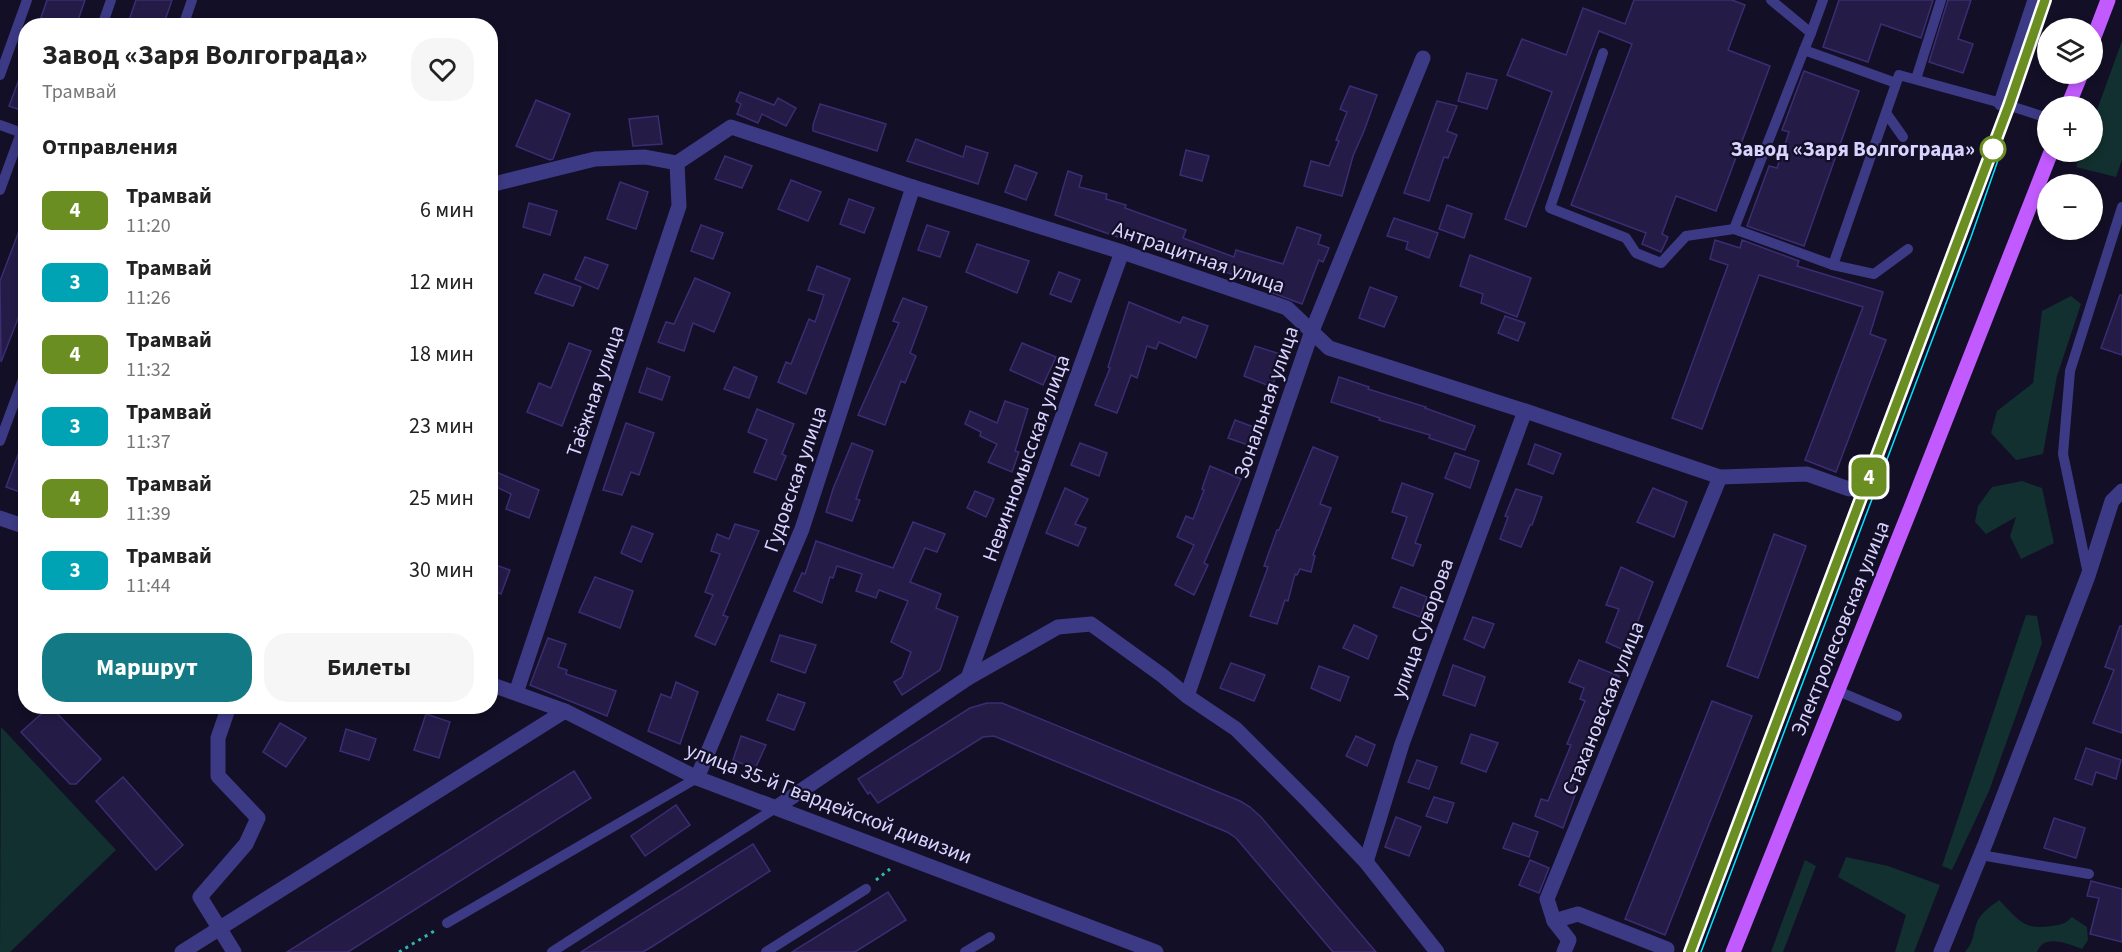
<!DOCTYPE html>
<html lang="ru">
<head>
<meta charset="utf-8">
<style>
	:root { --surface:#fff; --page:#f6f6f6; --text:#222; --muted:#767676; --accent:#137a85 }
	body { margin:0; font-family:"Source Sans 3",sans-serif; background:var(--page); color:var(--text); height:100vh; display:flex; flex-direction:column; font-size:22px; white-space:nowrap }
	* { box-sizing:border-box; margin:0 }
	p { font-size:20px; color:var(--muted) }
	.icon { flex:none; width:33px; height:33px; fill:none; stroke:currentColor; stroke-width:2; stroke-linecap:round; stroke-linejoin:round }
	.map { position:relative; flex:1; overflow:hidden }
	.sheet { position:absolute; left:18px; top:18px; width:480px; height:696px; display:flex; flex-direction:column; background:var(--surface); border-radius:24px; box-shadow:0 3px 9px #0003 }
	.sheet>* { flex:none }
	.badge { padding:0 12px; border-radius:9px; font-size:21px; line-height:39px }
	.tools { position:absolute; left:2037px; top:18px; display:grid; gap:12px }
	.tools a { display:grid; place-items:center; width:66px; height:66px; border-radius:50%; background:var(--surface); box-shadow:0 3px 9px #0003; font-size:30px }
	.map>.badge { position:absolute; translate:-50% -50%; box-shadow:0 0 0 3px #fff }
	h2 { padding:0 24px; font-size:22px; line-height:54px }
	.round { display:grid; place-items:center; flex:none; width:63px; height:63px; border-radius:24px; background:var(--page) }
	.head { display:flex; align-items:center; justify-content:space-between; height:102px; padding:0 24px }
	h1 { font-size:28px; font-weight:700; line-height:45px }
	.button { display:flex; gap:12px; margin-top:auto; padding:12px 24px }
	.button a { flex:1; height:69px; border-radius:24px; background:var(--accent); color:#fff; font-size:24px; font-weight:700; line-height:69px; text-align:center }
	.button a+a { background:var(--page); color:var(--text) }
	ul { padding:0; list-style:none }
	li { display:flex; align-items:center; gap:18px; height:72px; padding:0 24px }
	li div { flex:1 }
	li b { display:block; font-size:22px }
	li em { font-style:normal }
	li .badge { min-width:66px; font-weight:700; text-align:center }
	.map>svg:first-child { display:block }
	.green { fill:#12302f }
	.building { fill:#241b47; stroke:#3b2d73; stroke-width:1.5 }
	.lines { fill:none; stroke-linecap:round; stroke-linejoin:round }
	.path { stroke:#2fb8b0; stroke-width:3; stroke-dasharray:3 4.5; stroke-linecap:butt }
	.lane { stroke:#3d3a85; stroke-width:10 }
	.street { stroke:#3d3a85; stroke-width:15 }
	.primary { stroke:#c25bff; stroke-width:15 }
	.tram { stroke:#00e5ff; stroke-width:1.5 }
	.line-casing { stroke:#fff; stroke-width:14 }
	.line { stroke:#6b8e23; stroke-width:9 }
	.stop-dot { fill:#fff; stroke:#6b8e23; stroke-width:3 }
	.labels { text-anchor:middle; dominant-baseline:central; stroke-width:4.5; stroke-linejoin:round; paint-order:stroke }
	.stop-label { font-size:21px; font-weight:bold; fill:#d9d4ff; stroke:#130f26; text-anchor:end }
	.street-label { font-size:21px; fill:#d9d4ff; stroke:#130f26 }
</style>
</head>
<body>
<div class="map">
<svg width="2122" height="952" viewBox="0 0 2122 952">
	<rect width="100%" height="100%" fill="#130f26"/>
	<g class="green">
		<path d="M 2122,41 L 2122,160 L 2116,177 L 2076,167 L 2081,152 L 2092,152 L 2093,121 Z"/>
		<path d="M 2071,296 L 2081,304 L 2057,376 L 2043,454 L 2016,460 L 1991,433 L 1997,411 L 2033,383 L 2042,311 Z"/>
		<path d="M 2022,481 L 2042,488 L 2054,543 L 2021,559 L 2010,536 L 2016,517 L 1986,534 L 1975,522 L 1978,506 L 1992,487 Z"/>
		<path d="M 2026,615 L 2037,616 L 2042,643 L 1989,791 L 1952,870 L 1942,866 Z"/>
		<path d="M 1,727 L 116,850 L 10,952 L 0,952 Z"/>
		<path d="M 1846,857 L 1888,866 L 1940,885 L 1914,952 L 1895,952 L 1906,915 L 1838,877 Z"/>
		<path d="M 1805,860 L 1816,866 L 1783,952 L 1771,952 Z"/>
		<path d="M 1999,900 C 2017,918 2023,931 2051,926 C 2061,925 2065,924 2072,917 L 2087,927 L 2088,940 L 2082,949 C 2068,944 2044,933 2037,952 L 1965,952 C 1974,941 1972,938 1976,925 C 1979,914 1990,907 1999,900 Z"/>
	</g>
	<g class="building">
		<path d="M 47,0 L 85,0 L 76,26 L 38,26 Z"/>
		<path d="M 136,0 L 172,0 L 163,26 L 127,26 Z"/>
		<path d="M 1634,0 L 1732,0 L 1745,5 L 1728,50 L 1770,66 L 1716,211 L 1676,196 L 1662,234 L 1668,237 L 1661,252 L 1642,244 L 1646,233 L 1571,205 L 1632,44 L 1599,31 L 1526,227 L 1505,219 L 1552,92 L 1507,75 L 1522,39 L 1566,55 L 1583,8 L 1625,24 Z"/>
		<path d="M 1839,0 L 1933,0 L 1921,38 L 1881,24 L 1868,62 L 1823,47 Z"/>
		<path d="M 1948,0 L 1971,0 L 1958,39 L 1973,44 L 1963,73 L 1929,62 Z"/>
		<path d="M 24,66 L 26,66 L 26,112 L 9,106 Z"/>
		<path d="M 1804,71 L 1859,91 L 1804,246 L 1747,226 L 1769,166 L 1777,168 L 1789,132 L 1782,130 Z"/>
		<path d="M 1467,73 L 1497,80 L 1487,109 L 1458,101 Z"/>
		<path d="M 1350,86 L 1377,95 L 1364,131 L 1353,156 L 1342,196 L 1304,186 L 1311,161 L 1329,166 L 1339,141 L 1336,140 L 1347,112 L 1340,109 Z"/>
		<path d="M 740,92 L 774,105 L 778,98 L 796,108 L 786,126 L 762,114 L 758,123 L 737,114 L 741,104 L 736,101 Z"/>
		<path d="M 536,100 L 570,114 L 553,159 L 550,160 L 516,146 Z"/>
		<path d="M 1437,101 L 1457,106 L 1447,131 L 1457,135 L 1448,158 L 1444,157 L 1429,201 L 1404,193 Z"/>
		<path d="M 820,104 L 886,124 L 877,151 L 813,131 L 813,125 Z"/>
		<path d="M 658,116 L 662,144 L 633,146 L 629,119 Z"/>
		<path d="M 916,139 L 963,157 L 966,146 L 988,153 L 978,184 L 907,161 Z"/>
		<path d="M 1186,150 L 1209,156 L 1202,181 L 1180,175 Z"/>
		<path d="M 725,156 L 752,166 L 742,188 L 715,179 Z"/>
		<path d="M 1015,165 L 1037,173 L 1026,200 L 1005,192 Z"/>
		<path d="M 1068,171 L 1082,176 L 1079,187 L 1107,194 L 1106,199 L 1126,205 L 1125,208 L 1186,230 L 1183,238 L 1234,257 L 1236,250 L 1283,264 L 1297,227 L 1321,235 L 1318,244 L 1329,248 L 1323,262 L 1319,260 L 1302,304 L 1273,293 L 1275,288 L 1191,261 L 1193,257 L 1130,237 L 1129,241 L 1055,215 Z"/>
		<path d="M 791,180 L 821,192 L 808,221 L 778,209 Z"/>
		<path d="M 620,182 L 648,192 L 636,229 L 607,219 Z"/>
		<path d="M 849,199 L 874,208 L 864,233 L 840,224 Z"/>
		<path d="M 529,203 L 557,211 L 550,235 L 523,227 Z"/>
		<path d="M 1447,205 L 1472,214 L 1464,238 L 1439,229 Z"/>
		<path d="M 24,218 L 26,298 L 1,362 L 0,281 Z"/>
		<path d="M 1394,218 L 1438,233 L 1429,258 L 1406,249 L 1408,242 L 1387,236 Z"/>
		<path d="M 701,225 L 723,233 L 713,259 L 691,251 Z"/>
		<path d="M 927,225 L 949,232 L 940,257 L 918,250 Z"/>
		<path d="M 1715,240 L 1740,248 L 1742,240 L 1799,261 L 1797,266 L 1883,292 L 1870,334 L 1886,340 L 1836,472 L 1805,460 L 1863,307 L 1759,275 L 1702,429 L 1672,418 L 1728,265 L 1710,259 Z"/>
		<path d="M 977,244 L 1029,261 L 1017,293 L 966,272 Z"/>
		<path d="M 1470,255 L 1531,278 L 1517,317 L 1481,303 L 1483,294 L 1460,286 Z"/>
		<path d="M 585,257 L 608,265 L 598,289 L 575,279 Z"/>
		<path d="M 817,266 L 850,279 L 806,394 L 778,382 L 786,362 L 791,364 L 809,319 L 815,322 L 824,295 L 808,290 Z"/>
		<path d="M 1059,272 L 1080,280 L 1071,302 L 1050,294 Z"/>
		<path d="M 544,274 L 581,287 L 573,306 L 535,293 Z"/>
		<path d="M 695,278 L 730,293 L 714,332 L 693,323 L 684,351 L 658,342 L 666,322 L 674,324 Z"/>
		<path d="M 1370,287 L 1397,297 L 1384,327 L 1359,318 Z"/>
		<path d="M 2120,295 L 2122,295 L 2122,355 L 2101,348 Z"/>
		<path d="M 903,298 L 927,307 L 910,353 L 916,356 L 905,383 L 901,381 L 885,425 L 858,415 L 899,323 L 893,321 Z"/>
		<path d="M 1129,302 L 1180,323 L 1183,317 L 1208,326 L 1196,358 L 1159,342 L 1156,349 L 1147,346 L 1137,378 L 1131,375 L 1117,413 L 1095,405 L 1110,368 L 1108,367 Z"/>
		<path d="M 1505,316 L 1525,323 L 1518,341 L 1498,333 Z"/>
		<path d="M 569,343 L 591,351 L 562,426 L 527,412 L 539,383 L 551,388 Z"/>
		<path d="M 1022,343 L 1056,357 L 1043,385 L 1010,370 Z"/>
		<path d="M 1255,346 L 1283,355 L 1272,387 L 1244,376 Z"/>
		<path d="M 734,367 L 757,377 L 749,398 L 724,389 Z"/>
		<path d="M 647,368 L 670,377 L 662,400 L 639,392 Z"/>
		<path d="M 1339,377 L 1369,387 L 1368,389 L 1426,407 L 1425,408 L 1475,426 L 1465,450 L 1429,438 L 1430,435 L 1379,420 L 1380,418 L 1331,402 Z"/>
		<path d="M 1005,401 L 1028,409 L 1015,451 L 1019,452 L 1012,472 L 988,462 L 997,444 L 980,436 L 981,432 L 965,424 L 970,411 L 997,423 Z"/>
		<path d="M 757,409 L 794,424 L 782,454 L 786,456 L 776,480 L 754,472 L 767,440 L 748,432 Z"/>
		<path d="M 1235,420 L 1256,428 L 1248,445 L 1228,438 Z"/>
		<path d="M 626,423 L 654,433 L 639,475 L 631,472 L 622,495 L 603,490 Z"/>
		<path d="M 24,439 L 26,439 L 26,494 L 6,487 Z"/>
		<path d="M 852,443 L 873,451 L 856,499 L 860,500 L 852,521 L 826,512 L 833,489 Z"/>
		<path d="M 1080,443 L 1107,453 L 1099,476 L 1071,465 Z"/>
		<path d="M 1535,444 L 1561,454 L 1553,474 L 1528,464 Z"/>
		<path d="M 1313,447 L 1338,457 L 1320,504 L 1331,508 L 1313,555 L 1315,556 L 1311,572 L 1300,569 L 1297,575 L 1295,574 L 1288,601 L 1285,600 L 1277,624 L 1250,616 L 1268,567 L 1264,566 L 1277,530 L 1279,530 Z"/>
		<path d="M 1455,453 L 1479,461 L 1470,488 L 1445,478 Z"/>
		<path d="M 1210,466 L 1241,479 L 1204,563 L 1208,565 L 1194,595 L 1175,585 L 1194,545 L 1177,537 L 1186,516 L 1193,519 L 1204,490 L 1202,489 Z"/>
		<path d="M 496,472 L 539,490 L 529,518 L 506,509 L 511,494 L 492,485 Z"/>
		<path d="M 1402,483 L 1433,494 L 1415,543 L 1421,545 L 1413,566 L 1392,558 L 1407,517 L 1392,512 Z"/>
		<path d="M 1065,488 L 1088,499 L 1075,524 L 1086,528 L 1078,546 L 1046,533 Z"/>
		<path d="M 1653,488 L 1687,502 L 1674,537 L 1637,522 Z"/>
		<path d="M 1516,489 L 1542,497 L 1532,525 L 1530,525 L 1521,547 L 1500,539 L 1508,517 L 1505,516 Z"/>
		<path d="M 975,491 L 994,499 L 986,517 L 967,508 Z"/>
		<path d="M 913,522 L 945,534 L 937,552 L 925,548 L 910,582 L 941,594 L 936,608 L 958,617 L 940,670 L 902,695 L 894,682 L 902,677 L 911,652 L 891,642 L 908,601 L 879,590 L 876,598 L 856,591 L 862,574 L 837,566 L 833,578 L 830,577 L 822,603 L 794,591 L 802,573 L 805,574 L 816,541 L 893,568 Z"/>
		<path d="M 735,524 L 759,531 L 723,615 L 728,617 L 715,645 L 695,636 L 713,595 L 705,592 L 720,554 L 711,551 L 717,534 L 729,539 Z"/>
		<path d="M 632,526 L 653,534 L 641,562 L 621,553 Z"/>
		<path d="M 1774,534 L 1806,546 L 1758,678 L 1727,666 Z"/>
		<path d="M 490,563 L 510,570 L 501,594 L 490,590 Z"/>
		<path d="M 1621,567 L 1653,582 L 1636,626 L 1639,627 L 1628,652 L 1606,642 L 1619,609 L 1606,605 Z"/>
		<path d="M 595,577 L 633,591 L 620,628 L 579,612 Z"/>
		<path d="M 1401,587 L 1427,597 L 1420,617 L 1393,607 Z"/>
		<path d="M 1473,617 L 1494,624 L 1484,648 L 1464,639 Z"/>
		<path d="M 1354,625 L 1377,636 L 1368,659 L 1343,648 Z"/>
		<path d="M 2120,626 L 2122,626 L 2122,733 L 2093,723 L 2114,670 L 2105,667 Z"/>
		<path d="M 780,635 L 816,645 L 805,673 L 771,661 Z"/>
		<path d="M 548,638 L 566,644 L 558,667 L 567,670 L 566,674 L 616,691 L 607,716 L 530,685 Z"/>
		<path d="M 1579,660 L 1619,676 L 1619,681 L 1583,766 L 1586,767 L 1573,794 L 1575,795 L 1563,828 L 1535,816 L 1541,799 L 1548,801 L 1571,745 L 1567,744 L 1585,701 L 1580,699 L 1584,688 L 1569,682 Z"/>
		<path d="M 1231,663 L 1265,675 L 1254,701 L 1220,688 Z"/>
		<path d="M 1453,665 L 1485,677 L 1475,706 L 1443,695 Z"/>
		<path d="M 1319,666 L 1349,677 L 1340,701 L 1311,688 Z"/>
		<path d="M 676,682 L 698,692 L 680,744 L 648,731 L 661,694 L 671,698 Z"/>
		<path d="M 778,694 L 805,703 L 794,730 L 767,720 Z"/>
		<path d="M 1712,701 L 1752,716 L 1665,935 L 1625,919 Z"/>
		<path d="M 987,703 L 1002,703 L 1240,801 L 1250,807 L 1261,817 L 1376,952 L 1333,952 L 1236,838 L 1227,832 L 994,736 L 983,737 L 878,803 L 870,792 L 868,794 L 858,779 L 970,708 Z"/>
		<path d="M 50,706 L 101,759 L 76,784 L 70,784 L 21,732 Z"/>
		<path d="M 426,714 L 450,722 L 439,758 L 414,750 Z"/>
		<path d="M 280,723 L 306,738 L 286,767 L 263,752 Z"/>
		<path d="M 346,729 L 376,739 L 369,760 L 340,751 Z"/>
		<path d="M 1471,734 L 1498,743 L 1486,772 L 1461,763 Z"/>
		<path d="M 741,736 L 766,745 L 755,769 L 733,760 Z"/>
		<path d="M 1356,736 L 1375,745 L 1367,766 L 1346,756 Z"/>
		<path d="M 2086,748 L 2121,760 L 2116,779 L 2096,772 L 2092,785 L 2075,779 Z"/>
		<path d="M 1417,760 L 1437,767 L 1429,789 L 1408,782 Z"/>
		<path d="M 574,771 L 591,798 L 348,952 L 287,952 Z"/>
		<path d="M 123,777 L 183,845 L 156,870 L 96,801 Z"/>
		<path d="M 1434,797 L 1454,803 L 1447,823 L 1426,816 Z"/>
		<path d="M 676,805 L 690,825 L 645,856 L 631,836 Z"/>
		<path d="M 1396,817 L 1421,827 L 1409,856 L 1385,847 Z"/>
		<path d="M 2054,818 L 2085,828 L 2076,858 L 2044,848 Z"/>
		<path d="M 1513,823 L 1538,832 L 1529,857 L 1503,848 Z"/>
		<path d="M 753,844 L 770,871 L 653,946 L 643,952 L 581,952 Z"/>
		<path d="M 1530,860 L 1549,868 L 1539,893 L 1519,885 Z"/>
		<path d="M 2091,881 L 2122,889 L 2122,942 L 2090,934 L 2099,898 L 2087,896 Z"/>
		<path d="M 888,892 L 906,920 L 855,952 L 792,952 Z"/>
	</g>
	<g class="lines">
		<g class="path">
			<path d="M 876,880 L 890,869"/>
			<path d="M 399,952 L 436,930"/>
		</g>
		<g class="lane">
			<path d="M 1771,0 L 1811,33 L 1804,50"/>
			<path d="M 102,26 L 111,0"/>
			<path d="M 183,26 L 192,0"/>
			<path d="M 1811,33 L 1823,0"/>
			<path d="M 1603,53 L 1550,208 L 1626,238 L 1636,253 L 1661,263 L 1686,236 L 1734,229"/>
			<path d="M 0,75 L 27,0"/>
			<path d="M 1916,79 L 1941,0"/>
			<path d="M 1896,83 L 1804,50 L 1734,229 L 1833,265 C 1855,202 1877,139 1899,75 L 2001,103 L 2048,118"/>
			<path d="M 1886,113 L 1903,137"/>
			<path d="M 0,125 L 25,134"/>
			<path d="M 0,190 L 21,133"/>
			<path d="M 1833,265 L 1874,274 L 1908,249"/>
			<path d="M 0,441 L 26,371"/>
			<path d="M 2088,574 L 2063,454 L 2070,371 L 2122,207"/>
			<path d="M 1838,691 L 1897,716"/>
			<path d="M 1981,855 L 2089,874"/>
			<path d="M 447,923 L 697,778"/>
			<path d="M 552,952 L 777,807"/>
			<path d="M 766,952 L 866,889"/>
			<path d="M 965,952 L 990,937"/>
		</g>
		<g class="street">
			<path d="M 2001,103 L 2035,0"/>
			<path d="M 490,185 L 595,159 L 645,157 L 677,163"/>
			<path d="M 0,518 L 26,527"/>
			<path d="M 968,678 L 1122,252"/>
			<path d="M 490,684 L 565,711 L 697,778 L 1156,952"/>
			<path d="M 516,693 L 679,206 L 677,163 L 731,127 L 913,187 L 1122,252 L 1287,308 L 1329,348 L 1525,411 L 1720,477 L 1807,474 L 1849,489"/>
			<path d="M 1187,696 L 1312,331 L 1423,58"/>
			<path d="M 229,706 L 218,738 L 218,776 L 258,818 L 246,844 L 200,897 L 234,952"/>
			<path d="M 697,778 L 802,529 L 913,187"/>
			<path d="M 777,807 L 968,678 L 1058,627 L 1091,624 L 1163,676 L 1187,696 L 1236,729 L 1309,802 L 1366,862 L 1437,952"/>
			<path d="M 1366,862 L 1402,744 L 1525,411"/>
			<path d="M 1554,921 L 1578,914 L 1667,949"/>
			<path d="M 182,952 L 565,711"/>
			<path d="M 1564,952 L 1569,940 L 1554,921 L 1547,899 L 1720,477"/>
			<path d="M 1941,952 L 1986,842 L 2088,576 L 2112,501 L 2122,491"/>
		</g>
		<g class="primary">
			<path d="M 2092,42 L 2108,0"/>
			<path d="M 2068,106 L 2081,74"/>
			<path d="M 1733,952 L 1910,510 L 2051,152"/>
		</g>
		<g class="tram">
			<path d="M 1690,952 L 2009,105 L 2045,0"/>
			<path d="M 1701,952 L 1971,237 L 2004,143"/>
		</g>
	</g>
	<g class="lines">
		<defs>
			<path id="line" d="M 1690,952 L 2009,105 L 2045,0"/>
		</defs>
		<use href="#line" class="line-casing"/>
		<use href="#line" class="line"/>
	</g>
	<circle class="stop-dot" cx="1993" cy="149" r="12"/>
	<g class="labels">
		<g class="stop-label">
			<text x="1975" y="149">Завод «Заря Волгограда»</text>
		</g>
		<g class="street-label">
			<text transform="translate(1199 257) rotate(19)">Антрацитная улица</text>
			<text transform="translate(595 391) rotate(-71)">Таёжная улица</text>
			<text transform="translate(1266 402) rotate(-71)">Зональная улица</text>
			<text transform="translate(1026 458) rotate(-70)">Невинномысская улица</text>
			<text transform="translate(795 479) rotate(-71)">Гудовская улица</text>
			<text transform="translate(1422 628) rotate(-70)">улица Суворова</text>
			<text transform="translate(1840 628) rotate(-68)">Электролесовская улица</text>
			<text transform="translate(1603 708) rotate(-68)">Стахановская улица</text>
			<text transform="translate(829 803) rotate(21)">улица 35-й Гвардейской дивизии</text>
		</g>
	</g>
</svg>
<div class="tools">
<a><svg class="icon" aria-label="layers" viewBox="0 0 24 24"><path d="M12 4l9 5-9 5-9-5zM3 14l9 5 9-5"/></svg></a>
<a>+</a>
<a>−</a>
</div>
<b class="badge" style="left:1869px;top:477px;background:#6b8e23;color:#fff">4</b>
<section class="sheet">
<div class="head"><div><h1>Завод «Заря Волгограда»</h1><p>Трамвай</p></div><a class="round"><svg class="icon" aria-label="heart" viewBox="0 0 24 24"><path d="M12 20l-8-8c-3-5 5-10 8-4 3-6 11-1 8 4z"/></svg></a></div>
<h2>Отправления</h2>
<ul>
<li><span class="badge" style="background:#6b8e23;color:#fff">4</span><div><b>Трамвай</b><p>11:20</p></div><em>6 мин</em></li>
<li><span class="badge" style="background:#00a3b4;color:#fff">3</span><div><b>Трамвай</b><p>11:26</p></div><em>12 мин</em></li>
<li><span class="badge" style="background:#6b8e23;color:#fff">4</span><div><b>Трамвай</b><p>11:32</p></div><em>18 мин</em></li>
<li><span class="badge" style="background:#00a3b4;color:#fff">3</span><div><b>Трамвай</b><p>11:37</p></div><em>23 мин</em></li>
<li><span class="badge" style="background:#6b8e23;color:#fff">4</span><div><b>Трамвай</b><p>11:39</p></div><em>25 мин</em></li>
<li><span class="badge" style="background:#00a3b4;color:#fff">3</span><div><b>Трамвай</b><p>11:44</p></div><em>30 мин</em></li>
</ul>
<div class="button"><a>Маршрут</a><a>Билеты</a></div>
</section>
</div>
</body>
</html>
